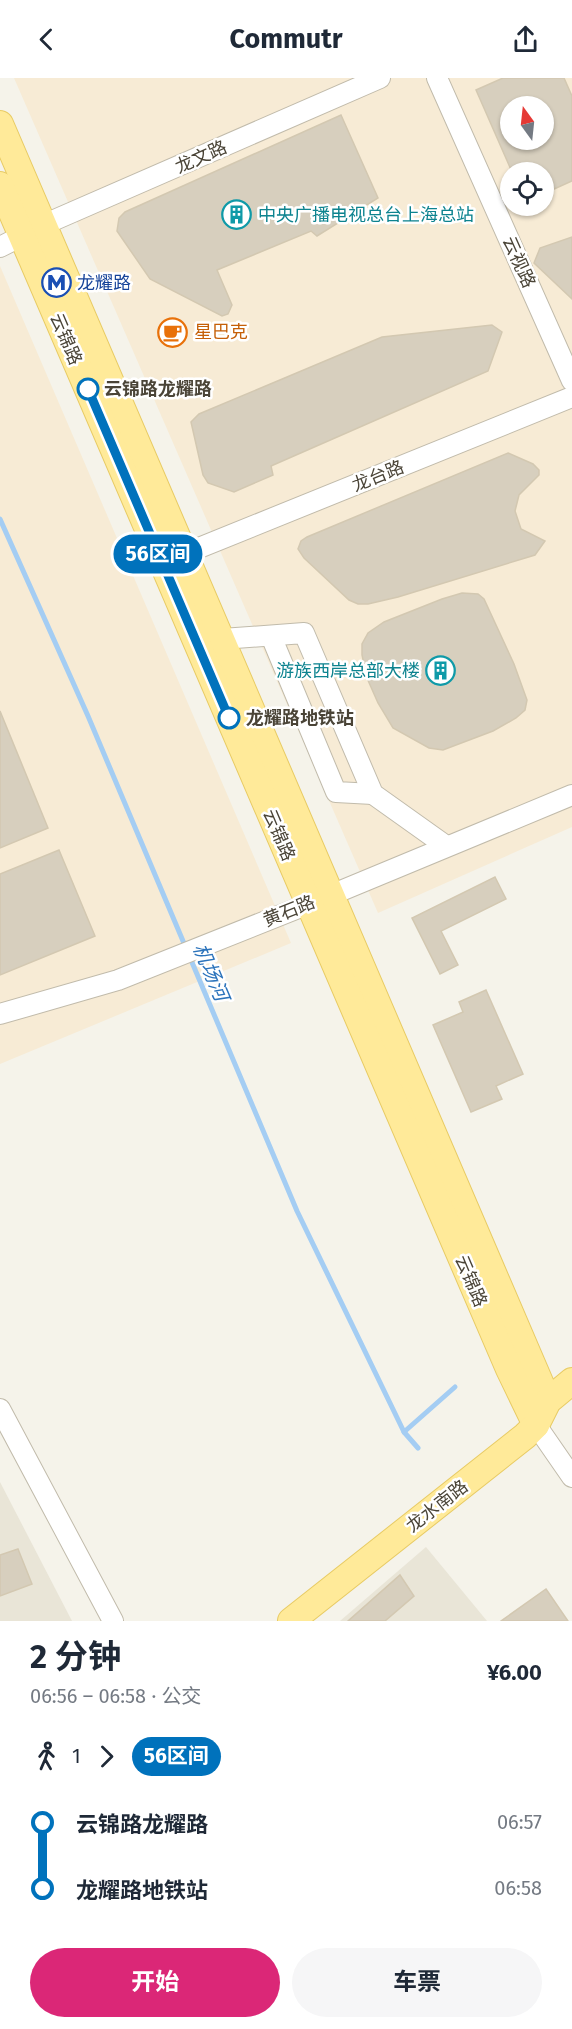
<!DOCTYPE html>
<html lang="zh">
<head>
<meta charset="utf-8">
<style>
	:root { --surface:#fff; --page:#f6f6f7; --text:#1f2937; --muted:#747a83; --accent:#db2777 }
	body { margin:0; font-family:"Fira Sans","Noto Sans SC",sans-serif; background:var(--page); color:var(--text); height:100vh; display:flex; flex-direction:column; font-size:22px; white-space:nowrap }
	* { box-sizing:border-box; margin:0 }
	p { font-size:20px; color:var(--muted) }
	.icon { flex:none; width:33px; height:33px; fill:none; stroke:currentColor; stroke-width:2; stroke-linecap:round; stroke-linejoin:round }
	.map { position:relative; height:1543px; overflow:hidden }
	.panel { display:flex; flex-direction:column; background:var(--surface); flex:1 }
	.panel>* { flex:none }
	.badge { padding:0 12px; border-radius:20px; font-size:21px; line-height:39px }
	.needle { width:39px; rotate:345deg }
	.tools { position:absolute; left:500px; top:18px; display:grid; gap:12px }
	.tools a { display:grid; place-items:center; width:54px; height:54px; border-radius:50%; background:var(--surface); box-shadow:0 2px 4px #0004; font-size:30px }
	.map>.badge { position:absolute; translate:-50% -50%; box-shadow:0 0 0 3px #fff }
	.legs { display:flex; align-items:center; gap:9px; height:66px; padding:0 30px; font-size:20px }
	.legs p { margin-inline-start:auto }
	.overview { display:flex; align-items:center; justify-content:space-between; height:102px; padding:0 30px }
	h1 { font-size:33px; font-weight:700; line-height:45px }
	.primary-button { display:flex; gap:12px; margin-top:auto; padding:12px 30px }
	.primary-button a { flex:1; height:69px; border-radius:36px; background:var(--accent); color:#fff; font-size:24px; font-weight:700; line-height:69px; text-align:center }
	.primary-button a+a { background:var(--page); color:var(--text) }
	ul { padding:0 30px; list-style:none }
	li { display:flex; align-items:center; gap:21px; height:66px; font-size:22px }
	li i { display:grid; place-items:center; width:9px; height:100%; margin:0 8px; background:currentColor }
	li i::after { content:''; width:15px; height:15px; margin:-8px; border:4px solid; border-radius:50%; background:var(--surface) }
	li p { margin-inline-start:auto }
	li:first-child i { background:linear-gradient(#0000 50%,currentColor 0) }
	li:last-child i { background:linear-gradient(currentColor 50%,#0000 0) }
	header { display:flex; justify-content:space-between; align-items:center; height:78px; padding:0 30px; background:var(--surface); font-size:27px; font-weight:700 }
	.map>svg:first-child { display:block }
	.residential { fill:#e9e5d7 }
	.commercial { fill:#f7ebd5; fill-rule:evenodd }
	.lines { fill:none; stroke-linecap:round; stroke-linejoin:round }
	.stream { stroke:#a4cdf3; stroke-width:5 }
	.building { fill:#d7cfbe; stroke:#d3c8b1; stroke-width:1.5; fill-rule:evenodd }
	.minor-casing { stroke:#c1bbab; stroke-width:22 }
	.major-casing { stroke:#e8cb64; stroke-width:28 }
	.minor { stroke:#fff; stroke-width:20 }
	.major { stroke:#ffea99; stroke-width:26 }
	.line-1-casing { stroke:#fff; stroke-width:14 }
	.line-1 { stroke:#0072bc; stroke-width:9 }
	.stop-1-dot { fill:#fff; stroke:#0072bc; stroke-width:3 }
	.labels { text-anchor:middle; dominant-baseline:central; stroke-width:5; stroke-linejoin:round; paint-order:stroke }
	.street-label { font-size:18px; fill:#4a4437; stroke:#fff }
	.culture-label { font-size:18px; fill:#0d838f; stroke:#fff; text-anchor:start }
	.transit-label { font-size:18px; fill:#164399; stroke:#fff; text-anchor:start }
	.food-label { font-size:18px; fill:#c56008; stroke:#fff; text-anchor:start }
	.stop-label { font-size:18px; font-weight:bold; fill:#4a4437; stroke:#fff; text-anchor:start }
	.water-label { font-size:20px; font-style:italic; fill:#2b73bb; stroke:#fff }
</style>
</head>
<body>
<header><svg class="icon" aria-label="back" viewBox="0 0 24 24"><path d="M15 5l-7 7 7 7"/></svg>Commutr<svg class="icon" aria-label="share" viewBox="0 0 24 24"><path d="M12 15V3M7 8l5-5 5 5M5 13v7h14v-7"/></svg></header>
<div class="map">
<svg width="572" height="1543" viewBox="0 0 572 1543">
	<rect width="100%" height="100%" fill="#f5f3ea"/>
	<g class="residential">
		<path d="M 0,1404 L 72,1543 L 0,1543 Z"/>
		<path d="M 426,1469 L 487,1543 L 340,1543 Z"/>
	</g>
	<g class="commercial">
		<path d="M 14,0 L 572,0 L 572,749 L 378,835 ZM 510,28 L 543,28 L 543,62 L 510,62 ZM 510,94 L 543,94 L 543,128 L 510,128 Z"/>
		<path d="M 0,188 L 291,865 L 0,986 Z"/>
	</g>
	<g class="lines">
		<g class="stream">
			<path d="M 0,441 L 88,638 L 297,1133 L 404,1354 L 418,1370"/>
			<path d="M 404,1354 L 455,1309"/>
		</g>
	</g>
	<g class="building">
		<path d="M 503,0 L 564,0 L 572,18 L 572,103 L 543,116 L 543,94 L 512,94 L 476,12 ZM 510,28 L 543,28 L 543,62 L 510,62 Z"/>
		<path d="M 341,37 L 378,120 L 317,158 L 311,153 L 217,192 L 232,227 L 228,236 L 222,238 L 150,201 L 117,153 L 119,140 L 125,134 Z"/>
		<path d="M 572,159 L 572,221 L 534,185 L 540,170 Z"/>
		<path d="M 492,247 L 502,254 L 488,293 L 271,388 L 273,397 L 234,414 L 208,405 L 203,397 L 191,344 L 199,336 L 382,259 Z"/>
		<path d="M 508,375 L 533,386 L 539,392 L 539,397 L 519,417 L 515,433 L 521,451 L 545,463 L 535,477 L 398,519 L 368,526 L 358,526 L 349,522 L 304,480 L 298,471 L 301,463 L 307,459 Z"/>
		<path d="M 462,515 L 478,516 L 484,521 L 514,586 L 527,622 L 525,632 L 516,640 L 493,653 L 443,672 L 429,670 L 393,650 L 378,625 L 367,600 L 362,577 L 362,566 L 368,555 L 384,544 L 442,521 Z"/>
		<path d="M 0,633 L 48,750 L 0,770 Z"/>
		<path d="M 59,772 L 95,858 L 0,897 L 0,796 Z"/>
		<path d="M 495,799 L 506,821 L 441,853 L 458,887 L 440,896 L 412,840 Z"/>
		<path d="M 486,912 L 523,996 L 496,1008 L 502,1021 L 471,1034 L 433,947 L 463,934 L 459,924 Z"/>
		<path d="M 18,1471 L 32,1506 L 0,1518 L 0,1477 Z"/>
		<path d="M 400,1497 L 414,1518 L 385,1543 L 348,1543 Z"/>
		<path d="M 546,1511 L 568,1543 L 501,1543 Z"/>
	</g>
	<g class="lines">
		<defs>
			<g id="minor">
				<path d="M 437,0 L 572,303"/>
				<path d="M 0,169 L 43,147 L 380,0"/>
				<path d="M 184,476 L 572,319"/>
				<path d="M 271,558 L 336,714 L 373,716"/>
				<path d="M 222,561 L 304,555 L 373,716 L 446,768"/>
				<path d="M 0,936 L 118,902 L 331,817 L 572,717"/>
				<path d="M 0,1331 L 113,1543"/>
				<path d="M 536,1347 L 572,1399"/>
			</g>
			<g id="major">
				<path d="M 0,46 L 548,1323"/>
				<path d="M 0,107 L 509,1291 L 536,1347"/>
				<path d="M 291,1543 L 525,1358 L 536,1347 L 548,1323 L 572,1303"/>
			</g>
		</defs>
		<use href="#minor" class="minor-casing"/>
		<use href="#major" class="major-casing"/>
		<use href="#minor" class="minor"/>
		<use href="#major" class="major"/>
	</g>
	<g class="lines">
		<defs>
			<path id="line-1" d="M 88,311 L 229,640"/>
		</defs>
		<use href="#line-1" class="line-1-casing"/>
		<use href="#line-1" class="line-1"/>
	</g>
	<defs>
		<symbol id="building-ring" viewBox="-11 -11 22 22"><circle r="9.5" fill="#fff" stroke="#0f9aa8" stroke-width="1.5"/><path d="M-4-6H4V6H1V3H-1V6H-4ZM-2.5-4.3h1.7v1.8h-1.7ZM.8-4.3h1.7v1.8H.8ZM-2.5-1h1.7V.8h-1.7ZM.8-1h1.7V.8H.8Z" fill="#0f9aa8"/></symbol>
		<symbol id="metro-ring" viewBox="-11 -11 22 22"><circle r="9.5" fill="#fff" stroke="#1a4fb4" stroke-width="1.5"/><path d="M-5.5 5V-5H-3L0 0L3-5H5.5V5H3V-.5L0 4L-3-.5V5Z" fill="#1a4fb4"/></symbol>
		<symbol id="cafe-ring" viewBox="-11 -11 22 22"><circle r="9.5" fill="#fff" stroke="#e8710a" stroke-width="1.5"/><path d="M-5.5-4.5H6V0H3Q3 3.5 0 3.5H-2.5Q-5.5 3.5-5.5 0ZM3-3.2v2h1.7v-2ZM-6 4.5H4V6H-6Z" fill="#e8710a"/></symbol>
	</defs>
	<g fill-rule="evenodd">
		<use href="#building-ring" x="220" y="120" width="33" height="33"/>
		<use href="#metro-ring" x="40" y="188" width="33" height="33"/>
		<use href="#cafe-ring" x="156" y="238" width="33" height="33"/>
		<use href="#building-ring" x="424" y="576" width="33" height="33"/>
	</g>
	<g class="stop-1-dot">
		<circle cx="88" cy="311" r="10"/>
		<circle cx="229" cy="640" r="10"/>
	</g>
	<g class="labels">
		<g class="street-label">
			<text transform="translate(201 79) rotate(-24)">龙文路</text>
			<text transform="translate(519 184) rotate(66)">云视路</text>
			<text transform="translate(66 261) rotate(67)">云锦路</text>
			<text transform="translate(378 398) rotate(-22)">龙台路</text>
			<text transform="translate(279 757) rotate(67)">云锦路</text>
			<text transform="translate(289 833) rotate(-22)">黄石路</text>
			<text transform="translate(471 1203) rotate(67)">云锦路</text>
			<text transform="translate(437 1428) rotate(-38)">龙水南路</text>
		</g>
		<g class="culture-label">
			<text x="258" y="137">中央广播电视总台上海总站</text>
			<text x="420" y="593" text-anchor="end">游族西岸总部大楼</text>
		</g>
		<g class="transit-label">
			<text x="77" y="205">龙耀路</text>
		</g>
		<g class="food-label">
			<text x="194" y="254">星巴克</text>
		</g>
		<g class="stop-label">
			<text x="104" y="311">云锦路龙耀路</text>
			<text x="246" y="640">龙耀路地铁站</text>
		</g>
		<g class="water-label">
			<text transform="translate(211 894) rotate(67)">机场河</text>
		</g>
	</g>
</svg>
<div class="tools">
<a><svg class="needle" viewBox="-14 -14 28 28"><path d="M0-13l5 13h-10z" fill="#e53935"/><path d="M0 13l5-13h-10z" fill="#747a83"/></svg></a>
<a><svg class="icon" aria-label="locate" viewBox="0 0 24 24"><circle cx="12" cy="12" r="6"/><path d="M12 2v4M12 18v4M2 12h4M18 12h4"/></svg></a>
</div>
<b class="badge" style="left:158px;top:476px;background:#0072bc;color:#fff">56区间</b>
</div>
<section class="panel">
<div class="overview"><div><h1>2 分钟</h1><p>06:56 – 06:58 · 公交</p></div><b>¥6.00</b></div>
<div class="legs"><svg class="icon" aria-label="walk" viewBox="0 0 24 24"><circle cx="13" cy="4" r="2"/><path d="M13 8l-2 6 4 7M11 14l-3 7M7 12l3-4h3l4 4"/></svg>1<svg class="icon" aria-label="forward" viewBox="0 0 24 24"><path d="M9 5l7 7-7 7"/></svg><b class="badge" style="background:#0072bc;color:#fff">56区间</b></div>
<ul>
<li><i style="color:#0072bc"></i><b>云锦路龙耀路</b><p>06:57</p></li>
<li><i style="color:#0072bc"></i><b>龙耀路地铁站</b><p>06:58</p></li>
</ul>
<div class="primary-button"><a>开始</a><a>车票</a></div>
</section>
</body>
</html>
